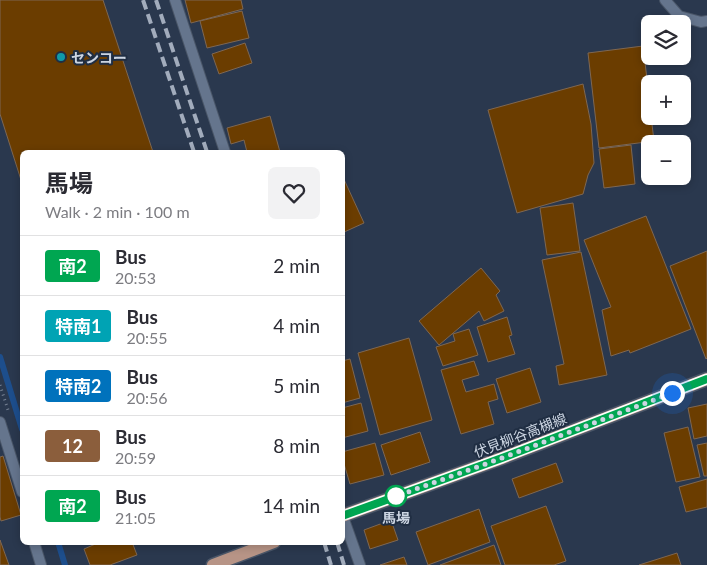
<!DOCTYPE html>
<html lang="en">
<head>
<meta charset="utf-8">
<style>
	:root { --surface:#fff; --page:#f2f2f3; --text:#2b2b33; --muted:#7c7c81; --line:#e1e1e2 }
	body { margin:0; font-family:Lato,"Noto Sans JP",sans-serif; background:var(--page); color:var(--text); height:100vh; display:flex; flex-direction:column; font-size:19px; white-space:nowrap }
	* { box-sizing:border-box; margin:0 }
	p { font-size:16px; color:var(--muted) }
	.icon { flex:none; width:28px; height:28px; fill:none; stroke:currentColor; stroke-width:2; stroke-linecap:round; stroke-linejoin:round }
	.map { position:relative; flex:1; overflow:hidden }
	.panel { position:absolute; left:20px; top:150px; width:325px; height:395px; display:flex; flex-direction:column; background:var(--surface); border-radius:8px; box-shadow:0 2px 8px #0003 }
	.panel>* { flex:none }
	.badge { padding:0 10px; border-radius:4px; font-size:18px; line-height:32px }
	.controls { position:absolute; left:641px; top:15px; display:grid; gap:10px }
	.controls a { display:grid; place-items:center; width:50px; height:50px; border-radius:8px; background:var(--surface); box-shadow:0 2px 8px #0003; font-size:25px }
	.you { position:absolute; width:25px; height:25px; margin:-12px; border:4px solid #fff; border-radius:50%; background:#1a73e8; box-shadow:0 0 0 8px #1a73e833 }
	.map>.badge { position:absolute; translate:-50% -50%; box-shadow:0 0 0 2px #fff }
	.round { display:grid; place-items:center; flex:none; width:52px; height:52px; border-radius:8px; background:var(--page) }
	.overview { display:flex; align-items:center; justify-content:space-between; height:85px; padding:0 25px }
	h1 { font-size:24px; font-weight:700; line-height:38px }
	ul { padding:0; list-style:none }
	li { display:flex; align-items:center; gap:15px; height:60px; padding:0 25px; border-top:1px solid var(--line) }
	li div { flex:1 }
	li b { display:block; font-size:19px }
	li em { font-style:normal }
	li .badge { min-width:55px; font-weight:700; text-align:center }
	.map>svg:first-child { display:block }
	.lines { fill:none; stroke-linecap:round; stroke-linejoin:round }
	.stream { stroke:#1d4e8c; stroke-width:6 }
	.building { fill:#6b3d00; stroke:#7e6752 }
	.lane-casing { stroke:#4a5668; stroke-width:12 }
	.street-casing { stroke:#4a5668; stroke-width:12 }
	.primary-casing { stroke:#4a5668; stroke-width:15 }
	.path { stroke:#768294; stroke-width:3; stroke-dasharray:1 4; stroke-linecap:butt }
	.lane { stroke:#65758d; stroke-width:10 }
	.street { stroke:#65758d; stroke-width:10 }
	.primary { stroke:#b79486; stroke-width:12 }
	.rail { stroke:#a2acbc; stroke-width:4; stroke-dasharray:10 5; stroke-linecap:butt }
	.line-casing { stroke:#fff; stroke-width:11 }
	.line { stroke:#00a651; stroke-width:8 }
	.walk { stroke:#ccd5e2; stroke-width:5; stroke-dasharray:0 9 }
	.culture-dot { fill:#0f9aa8; stroke:#202e43; stroke-width:2 }
	.stop-dot { fill:#fff; stroke:#00a651; stroke-width:2.5 }
	.labels { text-anchor:middle; dominant-baseline:central; stroke-width:4; stroke-linejoin:round; paint-order:stroke }
	.poi-label { font-size:14px; font-weight:bold; fill:#ccd5e2; stroke:#202e43; text-anchor:start }
	.street-label { font-size:14px; fill:#ccd5e2; stroke:#202e43 }
	.stop-label { font-size:14px; font-weight:bold; fill:#ccd5e2; stroke:#202e43 }
</style>
</head>
<body>
<div class="map">
<svg width="707" height="565" viewBox="0 0 707 565">
	<rect width="100%" height="100%" fill="#2a384e"/>
	<g class="lines">
		<g class="stream">
			<path d="M 0,357 L 22,429"/>
			<path d="M 58,542 L 65,565"/>
		</g>
	</g>
	<g class="building">
		<path d="M 0,0 L 103,0 L 153,152 L 22,152 L 22,183 L 0,114 Z"/>
		<path d="M 185,0 L 241,0 L 243,9 L 191,23 Z"/>
		<path d="M 242,11 L 249,38 L 207,48 L 200,21 Z"/>
		<path d="M 245,43 L 252,63 L 219,74 L 212,54 Z"/>
		<path d="M 643,46 L 650,104 L 650,116 L 651,116 L 654,141 L 599,148 L 588,53 Z"/>
		<path d="M 583,84 L 591,124 L 594,163 L 588,175 L 583,194 L 517,213 L 488,110 Z"/>
		<path d="M 270,116 L 280,152 L 247,152 L 244,140 L 231,144 L 227,128 Z"/>
		<path d="M 631,145 L 635,184 L 604,188 L 599,149 Z"/>
		<path d="M 342,175 L 364,223 L 342,233 Z"/>
		<path d="M 573,203 L 580,251 L 547,255 L 540,208 Z"/>
		<path d="M 646,216 L 691,329 L 630,353 L 629,350 L 611,356 L 602,310 L 611,307 L 584,240 Z"/>
		<path d="M 707,251 L 707,358 L 706,359 L 670,266 Z"/>
		<path d="M 581,252 L 607,375 L 559,385 L 556,366 L 564,364 L 542,260 Z"/>
		<path d="M 481,268 L 500,291 L 496,295 L 504,311 L 484,321 L 479,311 L 439,345 L 419,321 Z"/>
		<path d="M 507,317 L 512,335 L 509,336 L 515,354 L 488,362 L 477,327 Z"/>
		<path d="M 469,329 L 478,355 L 443,366 L 436,347 L 455,341 L 453,334 Z"/>
		<path d="M 409,338 L 432,420 L 380,435 L 358,353 Z"/>
		<path d="M 350,359 L 360,398 L 342,403 L 342,361 Z"/>
		<path d="M 474,361 L 479,375 L 462,380 L 466,392 L 494,384 L 498,399 L 488,402 L 494,424 L 461,434 L 441,370 Z"/>
		<path d="M 530,368 L 541,402 L 507,413 L 496,379 Z"/>
		<path d="M 361,403 L 368,431 L 342,438 L 342,408 Z"/>
		<path d="M 707,404 L 707,436 L 694,439 L 688,408 Z"/>
		<path d="M 688,427 L 700,477 L 676,482 L 664,433 Z"/>
		<path d="M 420,432 L 430,462 L 391,475 L 381,445 Z"/>
		<path d="M 375,443 L 384,475 L 350,484 L 342,457 L 342,452 Z"/>
		<path d="M 707,443 L 707,476 L 704,476 L 697,445 Z"/>
		<path d="M 3,456 L 21,515 L 1,521 L 0,517 L 0,457 Z"/>
		<path d="M 556,463 L 563,482 L 519,498 L 512,479 Z"/>
		<path d="M 707,479 L 707,507 L 686,512 L 679,487 Z"/>
		<path d="M 546,506 L 566,561 L 554,565 L 505,565 L 491,526 Z"/>
		<path d="M 479,509 L 490,542 L 428,565 L 416,532 Z"/>
		<path d="M 391,520 L 398,540 L 370,549 L 364,530 Z"/>
		<path d="M 0,540 L 9,565 L 0,565 Z"/>
		<path d="M 100,542 L 132,542 L 137,555 L 110,565 L 90,565 L 84,549 Z"/>
		<path d="M 494,545 L 501,565 L 440,565 Z"/>
		<path d="M 677,553 L 681,565 L 639,565 Z"/>
		<path d="M 404,557 L 407,565 L 380,565 Z"/>
	</g>
	<g class="lines">
		<defs>
			<g id="lane">
				<path d="M 0,422 L 22,492"/>
				<path d="M 34,542 L 41,565"/>
			</g>
			<g id="street">
				<path d="M 175,0 L 225,152"/>
				<path d="M 665,0 L 679,16 L 701,22 L 707,21"/>
				<path d="M 342,514 L 360,565"/>
			</g>
			<g id="primary">
				<path d="M 342,516 L 502,458 L 707,379"/>
				<path d="M 213,565 L 274,542"/>
			</g>
		</defs>
		<use href="#lane" class="lane-casing"/>
		<use href="#street" class="street-casing"/>
		<use href="#primary" class="primary-casing"/>
		<path class="path" d="M 0,385 L 8,410"/>
		<use href="#lane" class="lane"/>
		<use href="#street" class="street"/>
		<use href="#primary" class="primary"/>
		<g class="rail">
			<path d="M 143,0 L 194,152"/>
			<path d="M 156,0 L 207,152"/>
			<path d="M 324,542 L 331,565"/>
			<path d="M 337,542 L 344,565"/>
		</g>
	</g>
	<g class="lines">
		<defs>
			<path id="line" d="M 342,516 L 502,458 L 707,379"/>
		</defs>
		<use href="#line" class="line-casing"/>
		<use href="#line" class="line"/>
		<path class="walk" d="M 396,496 L 394,497 L 502,458 L 672,393"/>
	</g>
	<circle class="culture-dot" cx="61" cy="57" r="5"/>
	<circle class="stop-dot" cx="396" cy="496" r="10"/>
	<g class="labels">
		<g class="poi-label">
			<text x="71" y="57">センコー</text>
		</g>
		<g class="street-label">
			<text transform="translate(520 435) rotate(-21)">伏見柳谷高槻線</text>
		</g>
		<g class="stop-label">
			<text x="396" y="517">馬場</text>
		</g>
	</g>
</svg>
<div class="controls">
<a><svg class="icon" aria-label="layers" viewBox="0 0 24 24"><path d="M12 4l9 5-9 5-9-5zM3 14l9 5 9-5"/></svg></a>
<a>+</a>
<a>−</a>
</div>
<div class="you" style="left:672px;top:393px"></div>
<section class="panel">
<div class="overview"><div><h1>馬場</h1><p>Walk · 2 min · 100 m</p></div><a class="round"><svg class="icon" aria-label="heart" viewBox="0 0 24 24"><path d="M12 20l-8-8c-3-5 5-10 8-4 3-6 11-1 8 4z"/></svg></a></div>
<ul>
<li><span class="badge" style="background:#00a651;color:#fff">南2</span><div><b>Bus</b><p>20:53</p></div><em>2 min</em></li>
<li><span class="badge" style="background:#00a3b4;color:#fff">特南1</span><div><b>Bus</b><p>20:55</p></div><em>4 min</em></li>
<li><span class="badge" style="background:#0072bc;color:#fff">特南2</span><div><b>Bus</b><p>20:56</p></div><em>5 min</em></li>
<li><span class="badge" style="background:#8b5e3c;color:#fff">12</span><div><b>Bus</b><p>20:59</p></div><em>8 min</em></li>
<li><span class="badge" style="background:#00a651;color:#fff">南2</span><div><b>Bus</b><p>21:05</p></div><em>14 min</em></li>
</ul>
</section>
</div>
</body>
</html>
